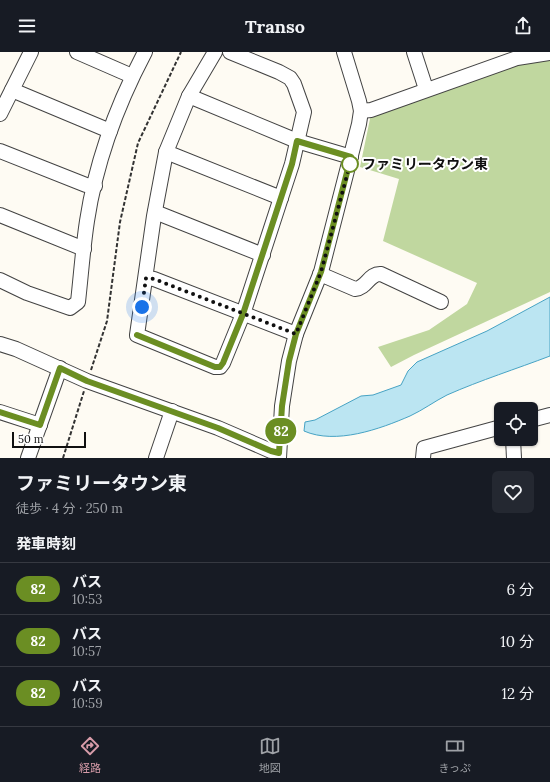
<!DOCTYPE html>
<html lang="ja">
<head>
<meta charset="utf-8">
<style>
	:root { --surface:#171b24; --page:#242831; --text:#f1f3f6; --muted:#9ea1a6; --line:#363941; --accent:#d79ca9 }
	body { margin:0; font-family:Lora,"Noto Sans JP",serif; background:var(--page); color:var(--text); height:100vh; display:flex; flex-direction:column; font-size:15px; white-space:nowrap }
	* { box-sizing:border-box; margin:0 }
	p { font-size:13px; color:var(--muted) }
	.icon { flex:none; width:22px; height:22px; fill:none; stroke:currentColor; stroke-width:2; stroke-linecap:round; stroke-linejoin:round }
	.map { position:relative; height:406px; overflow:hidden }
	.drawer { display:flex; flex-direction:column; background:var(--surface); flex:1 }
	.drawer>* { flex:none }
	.badge { padding:0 8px; border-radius:13px; font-size:14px; line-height:26px }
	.fabs { position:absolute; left:494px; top:350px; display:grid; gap:8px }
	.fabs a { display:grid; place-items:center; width:44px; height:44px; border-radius:6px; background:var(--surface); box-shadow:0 1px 3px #0004; font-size:20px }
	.scale { position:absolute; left:12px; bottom:10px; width:74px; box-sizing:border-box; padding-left:4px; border:2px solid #101010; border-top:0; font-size:11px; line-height:14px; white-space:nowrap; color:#101010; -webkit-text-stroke:3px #fff; paint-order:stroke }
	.you { position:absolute; width:20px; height:20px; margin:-10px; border:3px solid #fff; border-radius:50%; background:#1a73e8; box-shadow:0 0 0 6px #1a73e833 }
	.map>.badge { position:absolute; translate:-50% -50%; box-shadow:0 0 0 2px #fff }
	h2 { padding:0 16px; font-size:15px; line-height:36px }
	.round { display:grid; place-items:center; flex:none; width:42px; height:42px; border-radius:6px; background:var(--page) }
	.headline { display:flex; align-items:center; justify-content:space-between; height:68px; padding:0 16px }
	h1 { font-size:19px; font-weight:700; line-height:30px }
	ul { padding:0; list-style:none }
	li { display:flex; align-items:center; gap:12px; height:52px; padding:0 16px; border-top:1px solid var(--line) }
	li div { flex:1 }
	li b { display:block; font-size:15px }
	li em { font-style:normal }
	li .badge { min-width:44px; font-weight:700; text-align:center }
	header { display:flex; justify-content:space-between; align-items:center; height:52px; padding:0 16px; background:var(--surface); font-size:18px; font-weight:700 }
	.tab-bar { display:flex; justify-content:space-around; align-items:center; height:56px; border-top:1px solid var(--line); background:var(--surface); font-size:11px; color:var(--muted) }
	.tab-bar a { display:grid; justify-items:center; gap:2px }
	.tab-bar .on { color:var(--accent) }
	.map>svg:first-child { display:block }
	.forest { fill:#c0d79f }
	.water { fill:#bbe5f2; stroke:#47a3c4 }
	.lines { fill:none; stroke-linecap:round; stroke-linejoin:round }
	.minor-casing { stroke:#434343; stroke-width:16 }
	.path { stroke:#323232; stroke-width:2; stroke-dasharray:4 2; stroke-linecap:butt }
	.minor { stroke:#fff; stroke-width:14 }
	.line-casing { stroke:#fff; stroke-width:9 }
	.line { stroke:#6b8e23; stroke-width:6 }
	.walk { stroke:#101010; stroke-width:4; stroke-dasharray:0 7.2 }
	.stop-dot { fill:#fff; stroke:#6b8e23; stroke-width:2 }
	.labels { text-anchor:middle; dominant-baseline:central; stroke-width:4; stroke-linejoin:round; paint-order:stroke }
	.stop-label { font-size:14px; font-weight:bold; fill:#101010; stroke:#fff; text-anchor:start }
</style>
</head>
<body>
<header><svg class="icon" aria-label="menu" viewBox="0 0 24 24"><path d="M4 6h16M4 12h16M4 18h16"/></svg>Transo<svg class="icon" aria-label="share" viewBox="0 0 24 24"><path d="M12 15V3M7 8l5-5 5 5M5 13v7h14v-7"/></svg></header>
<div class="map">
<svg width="550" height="406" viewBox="0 0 550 406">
	<rect width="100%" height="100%" fill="#fefbf3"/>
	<path class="forest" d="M 550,4 L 550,240 L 414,303 L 391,315 L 378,295 L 429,278 L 467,252 L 477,231 L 383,189 L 399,127 L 360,115 L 371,62 L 518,10 Z"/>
	<path class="water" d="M 550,245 L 550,304 C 516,317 481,328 447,343 C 435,349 423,358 410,364 C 380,377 336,393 304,379 L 305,370 L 315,368 L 361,344 L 373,343 L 401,333 L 408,319 L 417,310 L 487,279 Z"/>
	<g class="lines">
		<defs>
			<g id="minor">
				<path d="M 77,0 L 132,24"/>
				<path d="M 215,0 L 189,44 L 166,100 L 154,164 L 137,283 L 215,315 L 220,315 L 223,311 L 243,262 L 292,112 L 304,60 L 294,32 L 290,26 L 279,20 L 230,0"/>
				<path d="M 414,0 L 426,37"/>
				<path d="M 12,38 L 110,79"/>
				<path d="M 189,44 L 297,89 L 351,105"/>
				<path d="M 361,59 L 371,58 L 517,6 L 550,1"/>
				<path d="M 0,62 L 31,0"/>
				<path d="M 0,99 L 86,133 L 95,134"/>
				<path d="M 166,100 L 281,146"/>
				<path d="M 155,160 L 263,203"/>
				<path d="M 0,163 L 84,197"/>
				<path d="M 320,222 L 355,237 C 367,236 369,221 381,222 L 441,250"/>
				<path d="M 146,226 L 154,227 L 296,282"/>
				<path d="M 0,228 L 27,241 L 70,256 L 78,250 C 81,223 83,195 87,169 C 96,109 117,53 145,0"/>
				<path d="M 0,292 L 16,297 L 87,329 L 218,376 L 271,399 L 279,401"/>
				<path d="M 0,360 L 40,373"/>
				<path d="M 531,368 L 550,363"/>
				<path d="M 513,387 L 514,406"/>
				<path d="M 28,406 L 60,316"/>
				<path d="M 156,406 L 172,359"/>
				<path d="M 279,406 L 282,354 L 289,309 L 296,282 L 321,220 L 359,72 L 361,59 L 359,49 L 344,0"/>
				<path d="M 423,406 L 424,396 L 501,375"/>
			</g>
		</defs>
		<use href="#minor" class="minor-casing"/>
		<g class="path">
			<path d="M 91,318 L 107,269 L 120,170 L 138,91 L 181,0"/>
			<path d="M 63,406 L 84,339"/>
		</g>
		<use href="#minor" class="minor"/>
	</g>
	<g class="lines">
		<defs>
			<path id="line" d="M 0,360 L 40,373 L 60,316 L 87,329 L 218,376 L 271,399 L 279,401 L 282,354 L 289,309 L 296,282 L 321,220 L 351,105 L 297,89 L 292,112 L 243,262 L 223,311 L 220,315 L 215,315 L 137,283"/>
		</defs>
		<use href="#line" class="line-casing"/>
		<use href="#line" class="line"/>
		<path class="walk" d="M 142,255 L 146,226 L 154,227 L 296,282 L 321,220 L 350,112"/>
	</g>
	<circle class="stop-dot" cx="350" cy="112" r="8"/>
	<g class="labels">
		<g class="stop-label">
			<text x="362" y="112">ファミリータウン東</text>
		</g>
	</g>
</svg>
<div class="fabs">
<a><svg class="icon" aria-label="locate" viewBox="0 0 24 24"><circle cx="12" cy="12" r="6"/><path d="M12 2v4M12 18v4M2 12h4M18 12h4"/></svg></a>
</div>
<div class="scale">50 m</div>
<div class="you" style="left:142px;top:255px"></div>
<b class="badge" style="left:281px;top:379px;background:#6b8e23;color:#fff">82</b>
</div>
<section class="drawer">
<div class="headline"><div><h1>ファミリータウン東</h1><p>徒歩 · 4 分 · 250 m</p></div><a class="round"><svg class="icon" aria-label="heart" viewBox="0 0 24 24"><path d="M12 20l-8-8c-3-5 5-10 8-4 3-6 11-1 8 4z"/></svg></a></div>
<h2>発車時刻</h2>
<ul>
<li><span class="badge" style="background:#6b8e23;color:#fff">82</span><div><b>バス</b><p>10:53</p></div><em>6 分</em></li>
<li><span class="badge" style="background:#6b8e23;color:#fff">82</span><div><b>バス</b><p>10:57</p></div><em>10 分</em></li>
<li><span class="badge" style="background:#6b8e23;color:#fff">82</span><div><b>バス</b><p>10:59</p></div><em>12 分</em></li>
</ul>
</section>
<nav class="tab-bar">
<a class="on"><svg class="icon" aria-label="directions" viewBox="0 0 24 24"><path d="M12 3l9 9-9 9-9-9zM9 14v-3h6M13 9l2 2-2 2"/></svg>経路</a>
<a><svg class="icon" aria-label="map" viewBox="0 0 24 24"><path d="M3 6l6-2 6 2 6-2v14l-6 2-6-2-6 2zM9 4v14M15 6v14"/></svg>地図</a>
<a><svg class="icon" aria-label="tickets" viewBox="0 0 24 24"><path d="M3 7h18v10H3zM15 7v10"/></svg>きっぷ</a>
</nav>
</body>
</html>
